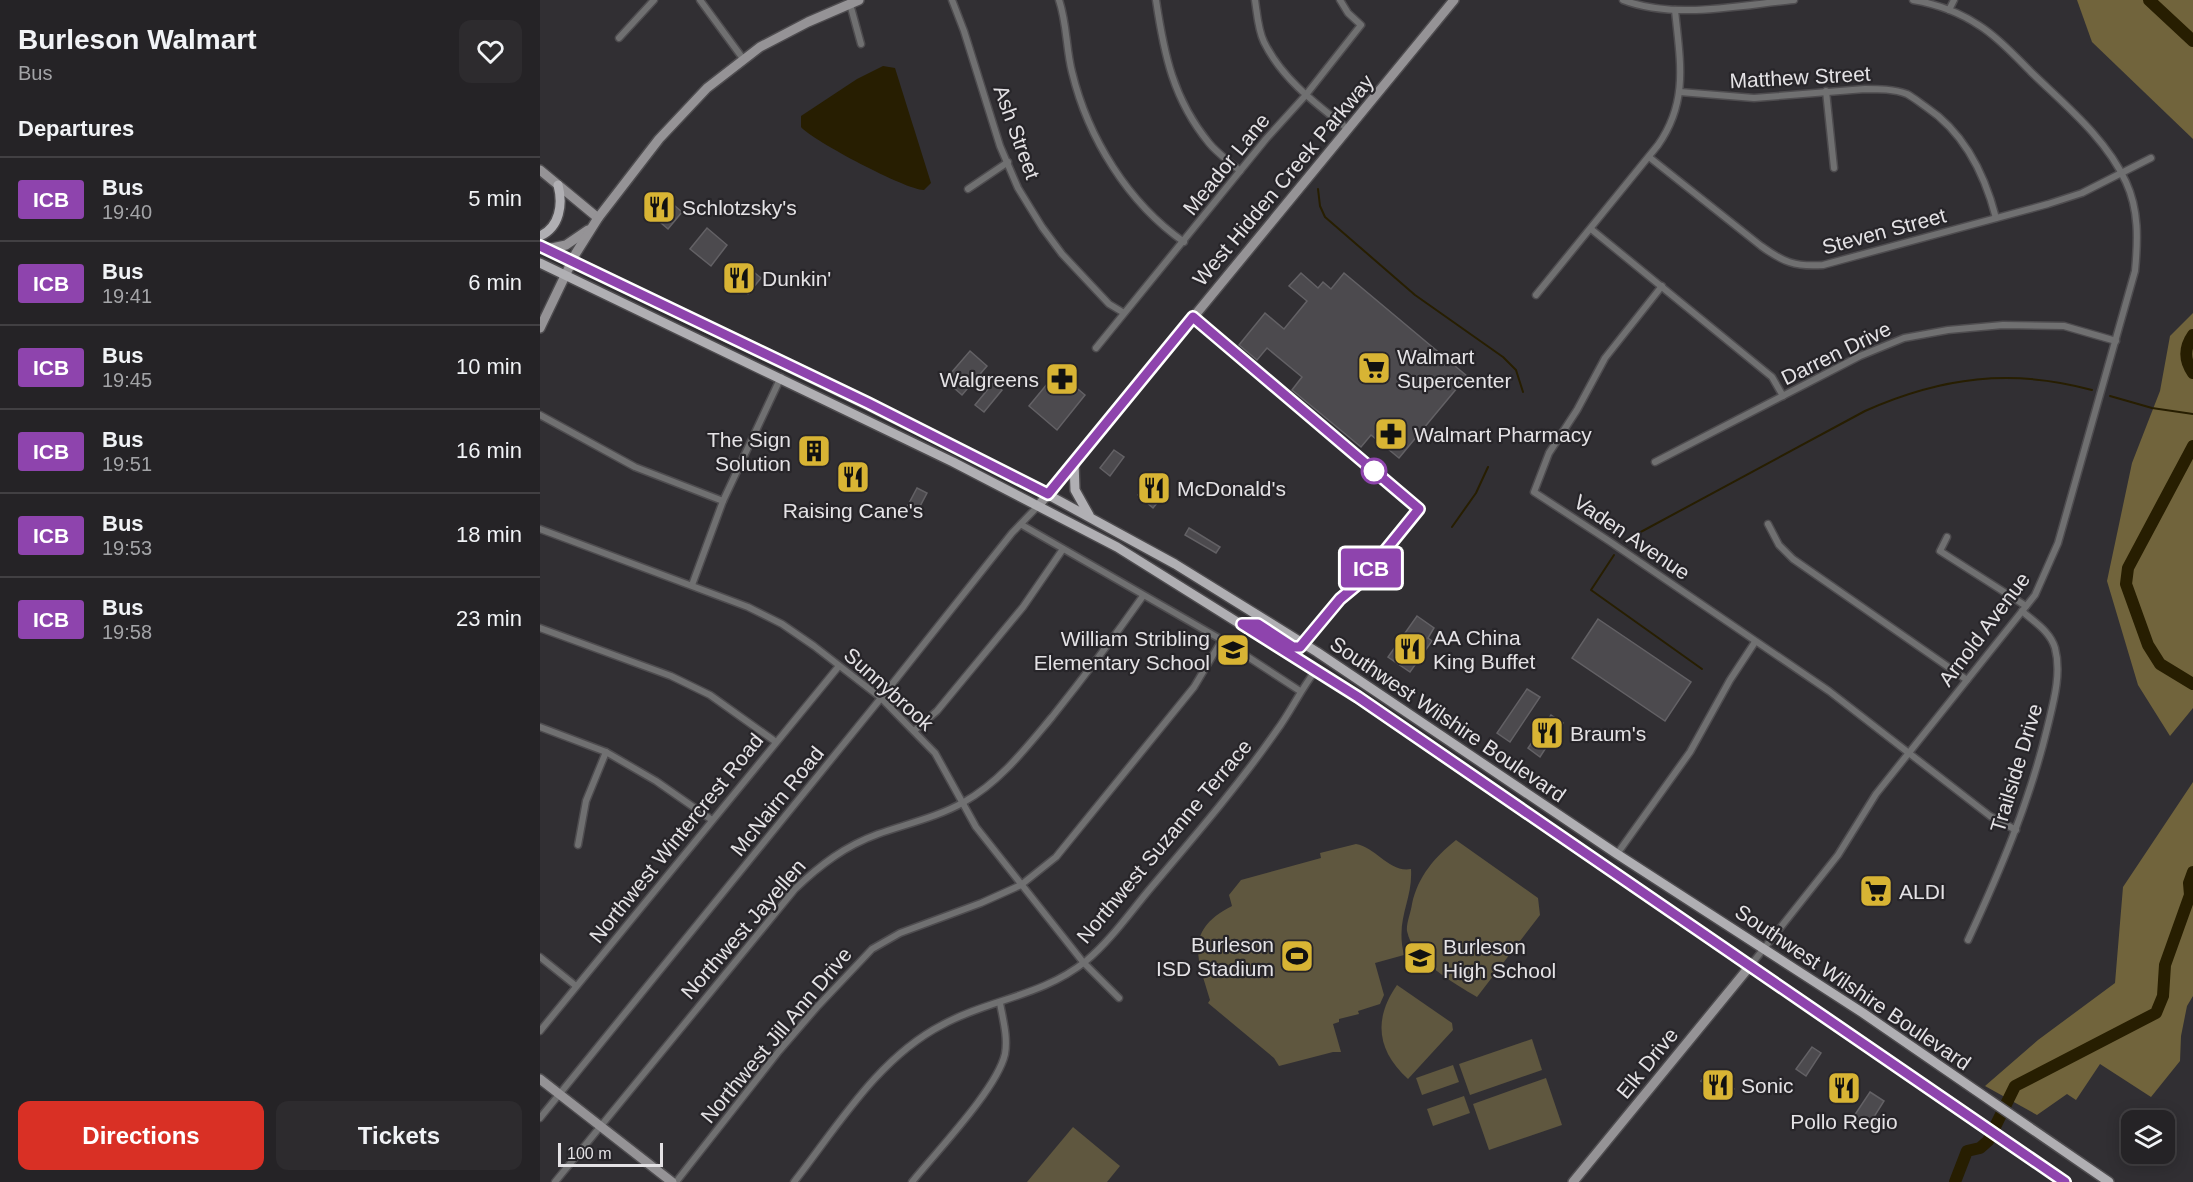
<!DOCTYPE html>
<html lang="en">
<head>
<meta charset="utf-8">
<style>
	:root { --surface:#252326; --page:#2d2b2e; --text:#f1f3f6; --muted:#a3a4a7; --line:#424043; --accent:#d93025 }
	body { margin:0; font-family:Helvetica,sans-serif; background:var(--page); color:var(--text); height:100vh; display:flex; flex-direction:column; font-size:22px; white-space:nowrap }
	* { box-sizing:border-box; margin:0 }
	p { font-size:20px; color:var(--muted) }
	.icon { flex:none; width:33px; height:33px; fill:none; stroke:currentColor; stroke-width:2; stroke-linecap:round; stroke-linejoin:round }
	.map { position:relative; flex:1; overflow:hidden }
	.side { display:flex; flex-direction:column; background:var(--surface); width:540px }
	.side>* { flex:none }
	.badge { padding:0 12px; border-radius:4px; font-size:21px; line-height:39px }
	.fabs { position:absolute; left:1581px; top:1110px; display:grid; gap:12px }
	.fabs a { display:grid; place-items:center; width:54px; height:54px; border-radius:12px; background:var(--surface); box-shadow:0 3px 15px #0003,0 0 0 2px var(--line); font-size:30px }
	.scale { position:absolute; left:18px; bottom:15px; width:105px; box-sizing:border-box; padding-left:6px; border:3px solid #e4e2e5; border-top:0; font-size:16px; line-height:21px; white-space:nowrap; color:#e4e2e5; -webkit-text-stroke:4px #272529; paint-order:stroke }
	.map>.badge { position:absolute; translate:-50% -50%; box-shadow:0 0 0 3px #fff }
	h2 { padding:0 18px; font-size:22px; line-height:54px }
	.round { display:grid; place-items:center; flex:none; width:63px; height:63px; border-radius:12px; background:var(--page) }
	.summary { display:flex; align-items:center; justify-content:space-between; height:102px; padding:0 18px }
	h1 { font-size:28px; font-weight:700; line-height:45px }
	.button { display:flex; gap:12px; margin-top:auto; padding:12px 18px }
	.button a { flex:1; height:69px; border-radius:12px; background:var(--accent); color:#fff; font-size:24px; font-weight:700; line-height:69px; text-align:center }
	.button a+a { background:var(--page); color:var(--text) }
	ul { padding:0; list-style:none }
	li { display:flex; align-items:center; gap:18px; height:84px; padding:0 18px; border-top:2px solid var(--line) }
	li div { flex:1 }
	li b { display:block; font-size:22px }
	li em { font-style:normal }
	li .badge { min-width:66px; font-weight:700; text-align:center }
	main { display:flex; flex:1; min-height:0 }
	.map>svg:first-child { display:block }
	.green { fill:#5f573f }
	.forest { fill:#71643c }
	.water { fill:#271e01 }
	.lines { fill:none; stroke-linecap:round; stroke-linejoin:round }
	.stream { stroke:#271e01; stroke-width:2 }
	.river { stroke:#271e01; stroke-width:12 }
	.building { fill:#4c4a4e; stroke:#636165; stroke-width:1.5 }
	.street-casing { stroke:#4e4c4f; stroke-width:9 }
	.secondary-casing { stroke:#4e4c4f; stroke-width:12 }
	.primary-casing { stroke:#4e4c4f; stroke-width:12 }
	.street { stroke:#707071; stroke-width:6 }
	.secondary { stroke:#959396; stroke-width:9 }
	.primary { stroke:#b0afb3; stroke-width:9 }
	.line-casing { stroke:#fff; stroke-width:14 }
	.line { stroke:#8e44ad; stroke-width:9 }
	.stop-dot { fill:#fff; stroke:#8e44ad; stroke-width:3 }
	.labels { text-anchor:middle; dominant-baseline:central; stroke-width:4.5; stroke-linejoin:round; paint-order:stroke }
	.street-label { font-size:21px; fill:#e4e2e5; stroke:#272529 }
	.poi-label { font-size:21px; fill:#e4e2e5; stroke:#272529; text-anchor:start }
</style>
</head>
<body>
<main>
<section class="side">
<div class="summary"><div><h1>Burleson Walmart</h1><p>Bus</p></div><a class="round"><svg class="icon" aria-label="heart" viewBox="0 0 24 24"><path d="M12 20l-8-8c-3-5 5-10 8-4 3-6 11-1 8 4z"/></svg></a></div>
<h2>Departures</h2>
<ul>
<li><span class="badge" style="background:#8e44ad;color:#fff">ICB</span><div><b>Bus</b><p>19:40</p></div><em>5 min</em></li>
<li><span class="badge" style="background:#8e44ad;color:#fff">ICB</span><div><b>Bus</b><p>19:41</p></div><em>6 min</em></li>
<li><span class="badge" style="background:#8e44ad;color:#fff">ICB</span><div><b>Bus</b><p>19:45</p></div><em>10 min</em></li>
<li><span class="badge" style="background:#8e44ad;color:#fff">ICB</span><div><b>Bus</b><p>19:51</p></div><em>16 min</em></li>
<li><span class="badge" style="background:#8e44ad;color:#fff">ICB</span><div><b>Bus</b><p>19:53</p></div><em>18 min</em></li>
<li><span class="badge" style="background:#8e44ad;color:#fff">ICB</span><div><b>Bus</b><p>19:58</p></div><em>23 min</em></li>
</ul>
<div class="button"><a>Directions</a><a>Tickets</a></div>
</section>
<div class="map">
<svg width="1653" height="1182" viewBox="0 0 1653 1182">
	<rect width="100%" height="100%" fill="#312f33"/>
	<g class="green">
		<path d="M 916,840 L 998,898 L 1000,915 L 937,997 C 914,983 873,961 867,931 C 866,924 871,912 872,904 C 878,876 895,857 916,840 Z"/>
		<path d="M 816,844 C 836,847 849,873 871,869 C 873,901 855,918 864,955 L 835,963 L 844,995 L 840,1004 L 818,1011 L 819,1014 L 799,1019 L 799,1022 L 793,1024 L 801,1052 L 793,1052 L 739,1066 L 734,1058 L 668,1003 L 670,1000 C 658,959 643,931 692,906 L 689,895 L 701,880 L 781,858 L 780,853 Z"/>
		<path d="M 857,985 L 912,1023 L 913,1030 L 868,1079 C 837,1051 833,1019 857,985 Z"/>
		<path d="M 992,1039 L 1002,1070 L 930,1095 L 919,1064 Z"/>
		<path d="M 913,1065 L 919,1082 L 882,1095 L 876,1078 Z"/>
		<path d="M 1006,1078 L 1022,1125 L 949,1150 L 933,1104 Z"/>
		<path d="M 924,1096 L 930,1113 L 893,1126 L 887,1109 Z"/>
		<path d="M 533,1127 L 580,1166 L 567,1182 L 487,1182 Z"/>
	</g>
	<g class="forest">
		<path d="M 1537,0 L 1653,0 L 1653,139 L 1552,42 Z"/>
		<path d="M 1653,313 L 1653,708 L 1630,736 L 1598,685 L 1567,581 L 1592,463 L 1620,391 L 1630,336 Z"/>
		<path d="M 1653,782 L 1653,996 L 1647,1006 L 1641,1036 L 1640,1061 L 1611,1097 L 1560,1064 L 1536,1100 L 1527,1094 L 1497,1115 L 1445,1086 L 1498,1040 L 1575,983 L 1583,887 Z"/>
	</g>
	<path class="water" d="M 343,66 L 355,68 L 391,183 L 384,190 C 368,191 273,141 261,127 L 261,116 L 317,79 Z"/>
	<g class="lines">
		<g class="stream">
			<path d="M 778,189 L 780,206 L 785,217 L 875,295 L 963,357 L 976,370 L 983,392"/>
			<path d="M 1570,396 L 1612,408 L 1653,414"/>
			<path d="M 912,527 L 936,493 L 948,467"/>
			<path d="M 1084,541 L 1325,411 C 1401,377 1472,368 1552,390"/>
			<path d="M 1074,555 L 1051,590 L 1162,669"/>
		</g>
		<g class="river">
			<path d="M 1609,0 L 1653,41"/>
			<path d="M 1653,335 C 1644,348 1644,360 1653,373"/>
			<path d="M 1653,446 L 1588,568 L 1586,584 L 1608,645 L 1620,664 L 1653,684"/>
			<path d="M 1415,1182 L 1427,1151 L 1440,1148 L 1448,1141 L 1475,1086 L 1616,1013 L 1623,996 L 1625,965 L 1650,895 L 1649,883 L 1653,872"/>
		</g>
	</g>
	<g class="building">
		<path d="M 121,194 L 142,212 L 128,229 L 107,211 Z"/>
		<path d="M 167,228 L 187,245 L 171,266 L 150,249 Z"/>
		<path d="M 204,264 L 221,278 L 208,294 L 190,280 Z"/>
		<path d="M 761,273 L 778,288 L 783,282 L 791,289 L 804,273 L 927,376 L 859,458 L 831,435 L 821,447 L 752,390 L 762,377 L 727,348 L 717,360 L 699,345 L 725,313 L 744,329 L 767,301 L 749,286 Z"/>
		<path d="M 430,351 L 447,366 L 422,395 L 405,380 Z"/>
		<path d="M 524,370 L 531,375 L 527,380 L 545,395 L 517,430 L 489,406 L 517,372 L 520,375 Z"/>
		<path d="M 453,383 L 462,390 L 444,412 L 435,405 Z"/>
		<path d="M 276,436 L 284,440 L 271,466 L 263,462 Z"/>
		<path d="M 574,450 L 584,457 L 570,476 L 560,468 Z"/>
		<path d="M 316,463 L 327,472 L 312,489 L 301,480 Z"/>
		<path d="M 617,473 L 625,479 L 620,485 L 627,491 L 613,508 L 598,495 Z"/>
		<path d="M 377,488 L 387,493 L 377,512 L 367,507 Z"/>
		<path d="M 649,528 L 680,547 L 676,553 L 645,535 Z"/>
		<path d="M 877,616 L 894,628 L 888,638 L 892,641 L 870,672 L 848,657 Z"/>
		<path d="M 1058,619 L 1151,682 L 1125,721 L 1032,658 Z"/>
		<path d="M 987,689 L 1000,697 L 970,742 L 957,733 Z"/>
		<path d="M 1011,715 L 1023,723 L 1009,747 L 1007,746 L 1000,757 L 988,748 Z"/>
		<path d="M 1272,1047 L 1281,1053 L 1266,1076 L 1256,1069 Z"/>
		<path d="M 1169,1070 L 1194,1089 L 1186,1099 L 1161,1081 Z"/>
		<path d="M 1307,1076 L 1315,1081 L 1301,1101 L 1293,1096 Z"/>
		<path d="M 1330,1092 L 1344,1101 L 1327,1128 L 1312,1119 Z"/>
	</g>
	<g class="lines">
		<defs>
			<g id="street">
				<path d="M 160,0 L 204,60"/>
				<path d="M 412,0 L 424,31 L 460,146 L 478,188 L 502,227 L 522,254 L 569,304 L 584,313"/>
				<path d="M 519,0 C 527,23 526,49 532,72 C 548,138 588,203 644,242"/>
				<path d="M 616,0 C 624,54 633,99 669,143 C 677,153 690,162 700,171"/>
				<path d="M 715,0 C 717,13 718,30 724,42 C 742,79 776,104 808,129"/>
				<path d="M 1083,0 C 1135,20 1200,5 1254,0"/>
				<path d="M 310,4 L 321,44"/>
				<path d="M 1409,10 L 1414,0"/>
				<path d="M 79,38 L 114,0"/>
				<path d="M 1286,91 L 1294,168"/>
				<path d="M 1140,92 L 1214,98 L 1325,89 C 1339,89 1354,89 1367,94 C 1373,97 1380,103 1386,107 C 1425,133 1445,175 1456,218"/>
				<path d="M 1109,157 L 1221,246 C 1243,262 1255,267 1283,265 L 1508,204 L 1542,193 L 1611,158"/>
				<path d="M 428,189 L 468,162"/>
				<path d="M 1051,229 L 1232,377 L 1243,396"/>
				<path d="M 1122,286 L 1065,358 L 1037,410 L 1009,453 L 994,492 L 1069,541 L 1289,691 L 1450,816 L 1476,830"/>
				<path d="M 996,295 L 1118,145 C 1149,101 1140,61 1135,10"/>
				<path d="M 556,348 L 726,139 L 765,96 L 821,25 L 808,13 L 800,0"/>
				<path d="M 0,415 L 95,467 L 183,501"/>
				<path d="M 1115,462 L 1320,356 L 1364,338 L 1408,330 L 1463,325 L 1524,326 L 1576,341"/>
				<path d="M 1228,524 L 1239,545 L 1253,559 L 1427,680"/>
				<path d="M 482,525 L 682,640 L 760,691"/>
				<path d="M 0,529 L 208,607 L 242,624 L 274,646 L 341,698 L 395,753 L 436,827 L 543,962 L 579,998"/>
				<path d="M 1407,537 L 1400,551 L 1486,606"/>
				<path d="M 152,585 L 183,501 L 241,377"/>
				<path d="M 0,628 L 131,676 L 170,695 L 236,742"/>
				<path d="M 0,727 L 66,752 L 116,781 L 172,820"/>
				<path d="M 374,731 L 397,711 L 483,607 L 523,549"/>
				<path d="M 38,845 L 46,801 L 66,752"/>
				<path d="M 1077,854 L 1150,752 L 1190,680 L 1215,642"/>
				<path d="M 1428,940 C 1460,871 1489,803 1507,729 C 1513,704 1522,674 1515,648 C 1510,631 1494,622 1482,611"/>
				<path d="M 0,957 L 36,986"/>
				<path d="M 1210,966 L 1298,855 L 1336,794 L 1495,595 L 1518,543 L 1595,271 C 1598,240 1599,210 1586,182 C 1566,138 1525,105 1491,72 C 1476,57 1459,38 1440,26 C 1421,13 1396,4 1373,0"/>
				<path d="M 0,1031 L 299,666"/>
				<path d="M 0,1118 L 341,698 L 472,533 L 499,505"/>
				<path d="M 15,1182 L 255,889 C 280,865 305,846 338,834 C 366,824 398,817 424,802 C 460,782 486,748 512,717 C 544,677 574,637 603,596"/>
				<path d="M 136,1182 L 239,1051 L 277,1007 L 332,949 L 360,933 L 441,903 L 481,885 L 516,857 L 654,687 L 682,640"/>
				<path d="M 254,1182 C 297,1127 338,1058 402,1025 C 449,999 501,997 546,961 C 570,941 589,914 609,890 C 653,838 698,786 737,730 C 751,711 761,689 776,670"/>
				<path d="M 372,1182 C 396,1152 457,1089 465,1054 C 468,1037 463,1020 460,1003"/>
			</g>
			<g id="secondary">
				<path d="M 0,170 L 58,218"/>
				<path d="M 7,249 L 26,245 L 48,230"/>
				<path d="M 0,328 L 36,253 L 58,218 L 119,139 L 167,88 L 220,47 L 268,22 L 319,0"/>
				<path d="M 499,505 L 914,0"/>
				<path d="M 0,1079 L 132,1182"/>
				<path d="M 1033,1182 L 1210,966"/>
			</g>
			<g id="primary">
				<path d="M 0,236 C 20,227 23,204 18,185"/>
				<path d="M 0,246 L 470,474 L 635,564 L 777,652 L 1077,854 L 1323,1013 L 1569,1182"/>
				<path d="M 0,263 L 413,462 L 577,547 L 817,697 L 1525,1182"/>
				<path d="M 534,462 L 535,490 L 549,515"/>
				<path d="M 704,624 L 718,624 L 753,647 L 760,647 L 764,644"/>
			</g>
		</defs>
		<use href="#street" class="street-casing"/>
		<use href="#secondary" class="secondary-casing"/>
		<use href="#primary" class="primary-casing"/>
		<use href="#street" class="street"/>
		<use href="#secondary" class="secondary"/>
		<use href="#primary" class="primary"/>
	</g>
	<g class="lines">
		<defs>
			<path id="line" d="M 0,246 L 328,403 L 508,494 L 653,317 L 879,509 L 818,584 L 800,599 L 760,647 L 753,647 L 718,624 L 702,624 L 818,697 L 1525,1182"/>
		</defs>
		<use href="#line" class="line-casing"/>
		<use href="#line" class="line"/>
	</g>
	<defs>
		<symbol id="restaurant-square" viewBox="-11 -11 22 22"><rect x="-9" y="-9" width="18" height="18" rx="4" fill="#d8b434" stroke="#272529"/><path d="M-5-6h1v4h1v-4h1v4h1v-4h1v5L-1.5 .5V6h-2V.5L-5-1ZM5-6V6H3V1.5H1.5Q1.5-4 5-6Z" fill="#111"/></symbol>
		<symbol id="supermarket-square" viewBox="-11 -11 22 22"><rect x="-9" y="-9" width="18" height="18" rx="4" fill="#d8b434" stroke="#272529"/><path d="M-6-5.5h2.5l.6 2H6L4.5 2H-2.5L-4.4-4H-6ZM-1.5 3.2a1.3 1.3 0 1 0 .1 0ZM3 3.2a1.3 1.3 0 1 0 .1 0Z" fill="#111"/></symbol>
		<symbol id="pharmacy-square" viewBox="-11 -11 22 22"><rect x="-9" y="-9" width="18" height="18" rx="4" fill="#d8b434" stroke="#272529"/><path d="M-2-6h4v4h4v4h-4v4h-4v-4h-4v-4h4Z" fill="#111"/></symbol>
		<symbol id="building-square" viewBox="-11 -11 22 22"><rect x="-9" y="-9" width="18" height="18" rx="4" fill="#d8b434" stroke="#272529"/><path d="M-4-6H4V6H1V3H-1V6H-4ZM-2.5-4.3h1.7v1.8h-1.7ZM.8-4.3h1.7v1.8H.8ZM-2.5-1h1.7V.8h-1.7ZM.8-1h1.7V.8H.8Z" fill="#111"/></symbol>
		<symbol id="school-square" viewBox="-11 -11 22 22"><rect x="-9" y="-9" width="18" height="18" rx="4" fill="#d8b434" stroke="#272529"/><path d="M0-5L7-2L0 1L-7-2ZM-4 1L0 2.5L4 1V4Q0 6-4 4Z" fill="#111"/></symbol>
		<symbol id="stadium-square" viewBox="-11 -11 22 22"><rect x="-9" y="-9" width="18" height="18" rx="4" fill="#d8b434" stroke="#272529"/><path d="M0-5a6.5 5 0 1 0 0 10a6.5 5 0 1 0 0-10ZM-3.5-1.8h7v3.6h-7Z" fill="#111"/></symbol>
	</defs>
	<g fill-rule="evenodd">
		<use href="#restaurant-square" x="100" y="188" width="38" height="38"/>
		<use href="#restaurant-square" x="180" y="259" width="38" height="38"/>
		<use href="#supermarket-square" x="815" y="349" width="38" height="38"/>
		<use href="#pharmacy-square" x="503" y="360" width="38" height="38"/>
		<use href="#pharmacy-square" x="832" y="415" width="38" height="38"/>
		<use href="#building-square" x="255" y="432" width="38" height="38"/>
		<use href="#restaurant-square" x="294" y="458" width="38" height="38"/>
		<use href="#restaurant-square" x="595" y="469" width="38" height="38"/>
		<use href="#restaurant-square" x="851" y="630" width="38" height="38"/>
		<use href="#school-square" x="674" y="631" width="38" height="38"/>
		<use href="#restaurant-square" x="988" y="714" width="38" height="38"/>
		<use href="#supermarket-square" x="1317" y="872" width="38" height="38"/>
		<use href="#stadium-square" x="738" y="937" width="38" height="38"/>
		<use href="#school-square" x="861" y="939" width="38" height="38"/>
		<use href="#restaurant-square" x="1159" y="1066" width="38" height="38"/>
		<use href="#restaurant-square" x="1285" y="1069" width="38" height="38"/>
	</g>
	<circle class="stop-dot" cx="834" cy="471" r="12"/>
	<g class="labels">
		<g class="street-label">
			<text transform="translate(1260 77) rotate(-3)">Matthew Street</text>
			<text transform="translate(477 132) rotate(70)">Ash Street</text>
			<text transform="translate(686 164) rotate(-51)">Meador Lane</text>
			<text transform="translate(743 180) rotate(-50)">West Hidden Creek Parkway</text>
			<text transform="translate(1344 231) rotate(-15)">Steven Street</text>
			<text transform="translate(1296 353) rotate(-26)">Darren Drive</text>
			<text transform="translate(1092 537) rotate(34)">Vaden Avenue</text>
			<text transform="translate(1444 629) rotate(-53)">Arnold Avenue</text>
			<text transform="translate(349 689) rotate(42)">Sunnybrook</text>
			<text transform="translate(908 719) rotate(34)">Southwest Wilshire Boulevard</text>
			<text transform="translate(1476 768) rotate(-73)">Trailside Drive</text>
			<text transform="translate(237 801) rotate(-51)">McNairn Road</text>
			<text transform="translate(136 838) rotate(-51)">Northwest Wintercrest Road</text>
			<text transform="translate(624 841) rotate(-50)">Northwest Suzanne Terrace</text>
			<text transform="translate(203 929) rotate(-49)">Northwest Jayellen</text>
			<text transform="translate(1313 987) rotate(34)">Southwest Wilshire Boulevard</text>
			<text transform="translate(236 1035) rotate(-50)">Northwest Jill Ann Drive</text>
			<text transform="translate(1107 1063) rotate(-51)">Elk Drive</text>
		</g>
		<g class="poi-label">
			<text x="142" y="207">Schlotzsky's</text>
			<text x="222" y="278">Dunkin'</text>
			<text x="857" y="356">Walmart<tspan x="857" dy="24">Supercenter</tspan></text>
			<text x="499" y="379" text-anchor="end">Walgreens</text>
			<text x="874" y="434">Walmart Pharmacy</text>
			<text x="251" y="439" text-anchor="end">The Sign<tspan x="251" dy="24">Solution</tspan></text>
			<text x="637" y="488">McDonald's</text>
			<text x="313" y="510" text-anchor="middle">Raising Cane's</text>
			<text x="893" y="637">AA China<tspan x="893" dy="24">King Buffet</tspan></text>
			<text x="670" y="638" text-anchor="end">William Stribling<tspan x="670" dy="24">Elementary School</tspan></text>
			<text x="1030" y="733">Braum's</text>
			<text x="1359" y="891">ALDI</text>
			<text x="734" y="944" text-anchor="end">Burleson<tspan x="734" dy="24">ISD Stadium</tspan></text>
			<text x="903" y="946">Burleson<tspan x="903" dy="24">High School</tspan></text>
			<text x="1201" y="1085">Sonic</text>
			<text x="1304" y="1121" text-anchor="middle">Pollo Regio</text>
		</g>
	</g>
</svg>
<div class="fabs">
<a><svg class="icon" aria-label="layers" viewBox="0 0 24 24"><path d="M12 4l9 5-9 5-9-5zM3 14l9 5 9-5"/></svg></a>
</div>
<div class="scale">100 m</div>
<b class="badge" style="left:831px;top:568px;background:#8e44ad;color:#fff">ICB</b>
</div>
</main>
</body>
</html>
